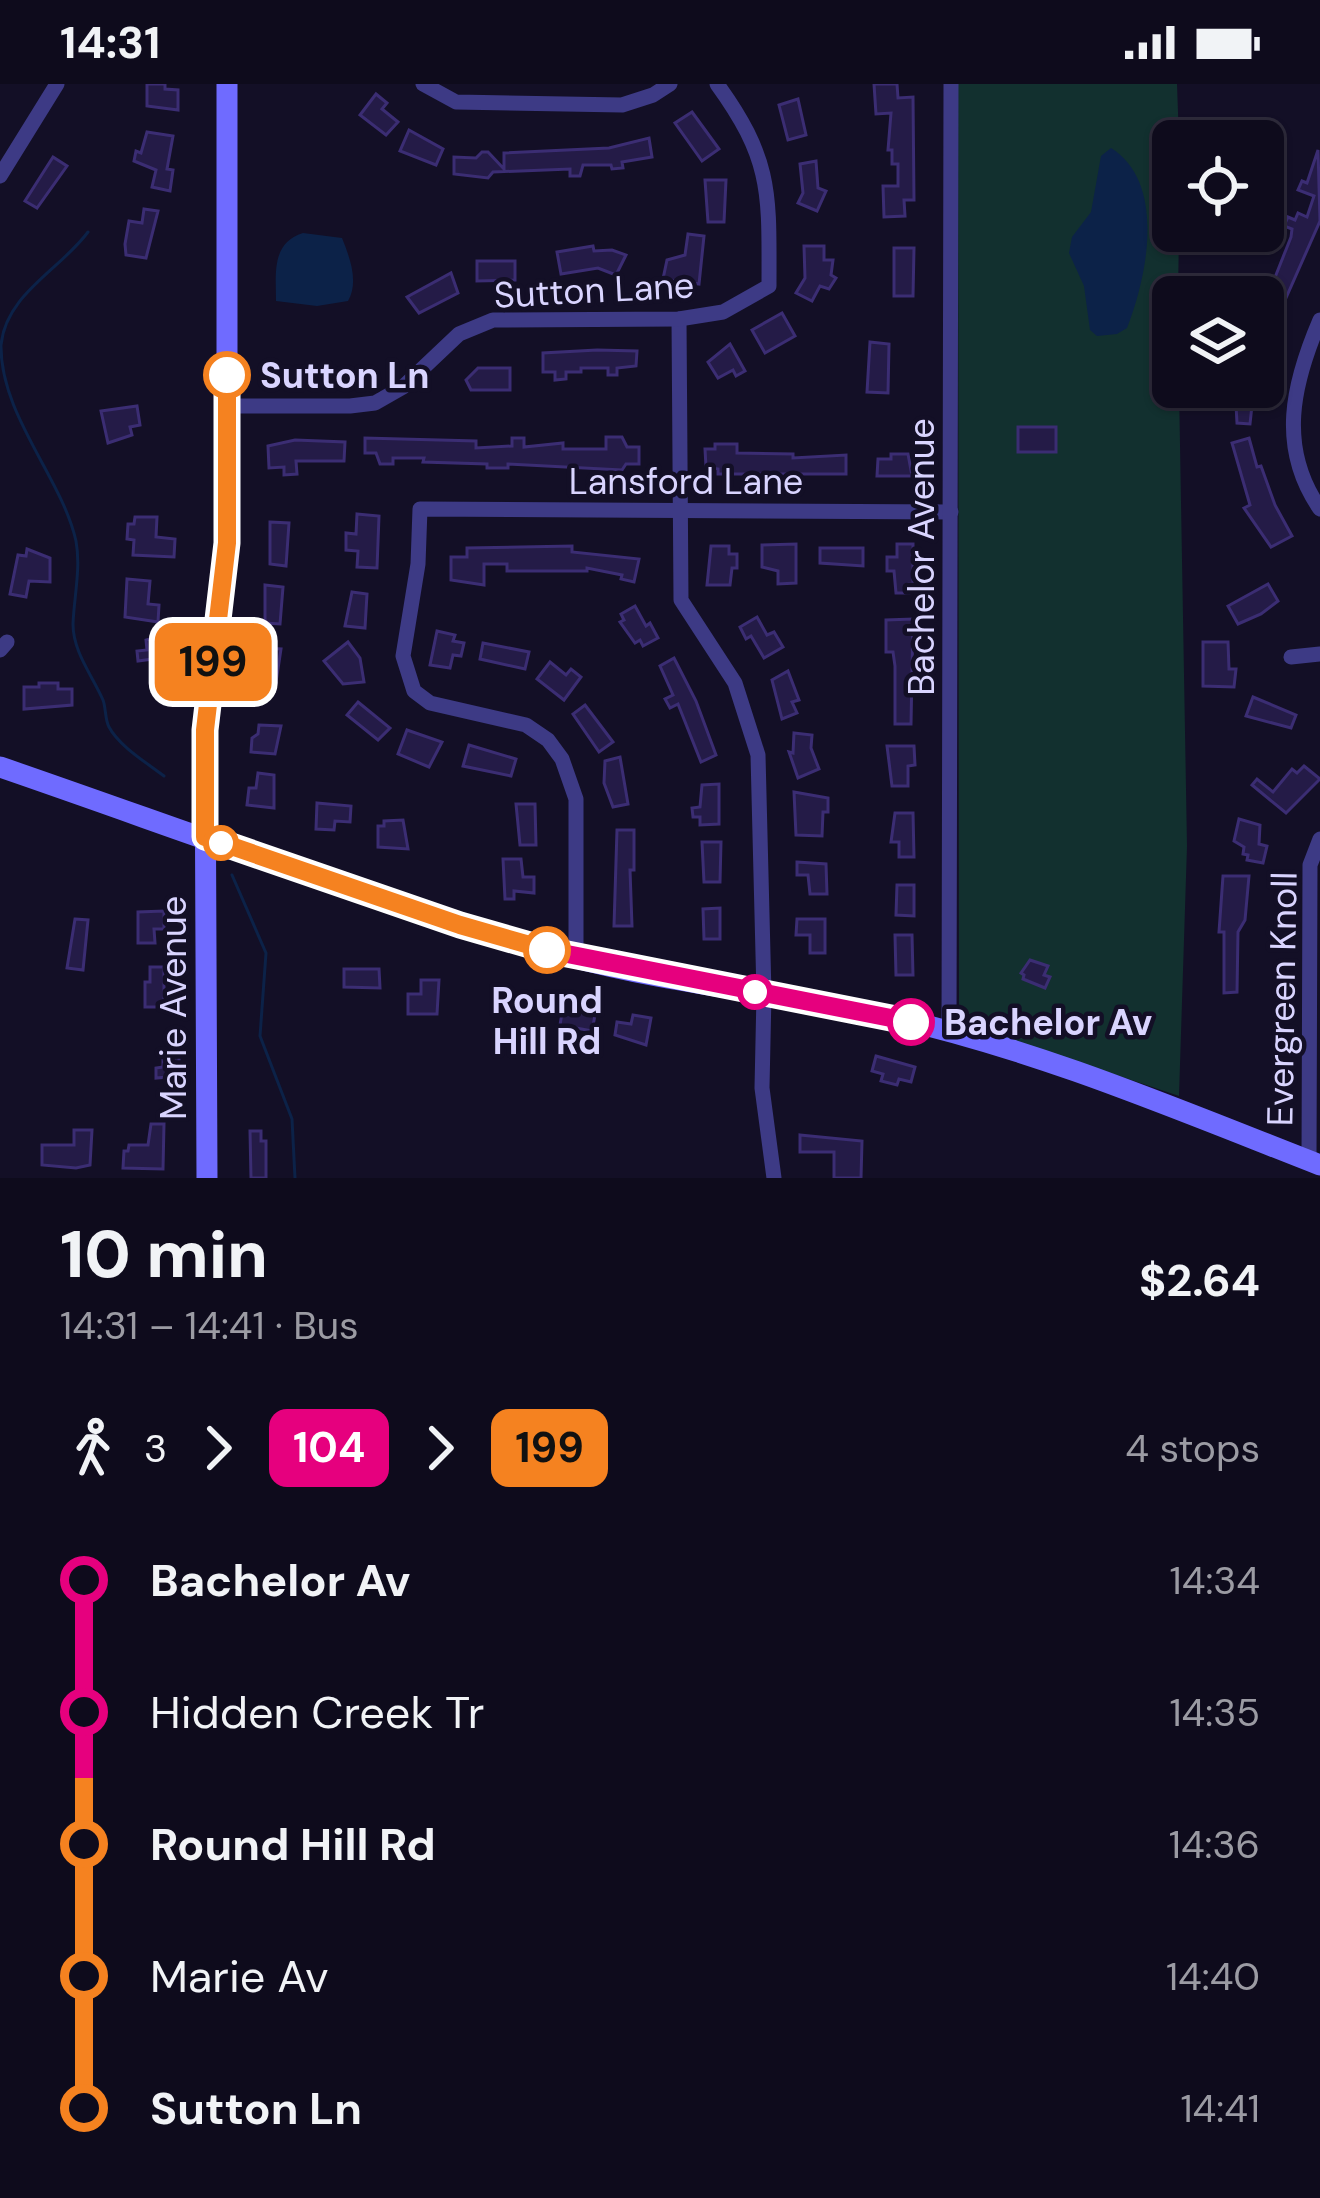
<!DOCTYPE html>
<html lang="en">
<head>
<meta charset="utf-8">
<style>
	:root { --surface:#0e0b1c; --page:#171425; --text:#f1f3f6; --muted:#9b9ba3; --line:#2e2b3b }
	body { margin:0; font-family:"DM Sans",sans-serif; background:var(--page); color:var(--text); height:100vh; display:flex; flex-direction:column; font-size:45px; white-space:nowrap }
	* { box-sizing:border-box; margin:0 }
	p { font-size:39px; color:var(--muted) }
	.icon { flex:none; width:66px; height:66px; fill:none; stroke:currentColor; stroke-width:2; stroke-linecap:round; stroke-linejoin:round }
	.map { position:relative; height:1094px; overflow:hidden }
	.side { display:flex; flex-direction:column; background:var(--surface); flex:1 }
	.side>* { flex:none }
	.badge { padding:0 24px; border-radius:18px; font-size:42px; line-height:78px }
	.fabs { position:absolute; left:1152px; top:36px; display:grid; gap:24px }
	.fabs a { display:grid; place-items:center; width:132px; height:132px; border-radius:18px; background:var(--surface); box-shadow:0 3px 9px #0004,0 0 0 3px var(--line); font-size:60px }
	.map>.badge { position:absolute; translate:-50% -50%; box-shadow:0 0 0 6px #fff }
	.legs { display:flex; align-items:center; gap:18px; height:132px; padding:0 60px; font-size:39px }
	.legs p { margin-inline-start:auto }
	.head { display:flex; align-items:center; justify-content:space-between; height:204px; padding:0 60px }
	h1 { font-size:66px; font-weight:800; line-height:90px }
	ul { padding:0 60px; list-style:none }
	li { display:flex; align-items:center; gap:42px; height:132px; font-size:45px }
	li i { display:grid; place-items:center; width:18px; height:100%; margin:0 15px; background:currentColor }
	li i::after { content:''; width:30px; height:30px; margin:-15px; border:9px solid; border-radius:50%; background:var(--surface) }
	li p { margin-inline-start:auto }
	li:first-child i { background:linear-gradient(#0000 50%,currentColor 0) }
	li:last-child i { background:linear-gradient(currentColor 50%,#0000 0) }
	.status { display:flex; justify-content:space-between; align-items:center; height:84px; padding:0 60px; background:var(--surface); direction:ltr }
	.status svg { height:33px; fill:currentColor }
	.map>svg:first-child { display:block }
	.green { fill:#12302f }
	.water { fill:#0c2248 }
	.lines { fill:none; stroke-linecap:round; stroke-linejoin:round }
	.stream { stroke:#0c2248; stroke-width:3 }
	.building { fill:#241b47; stroke:#3b2d73; stroke-width:3 }
	.street { stroke:#3d3a85; stroke-width:15 }
	.secondary { stroke:#6f6bff; stroke-width:21 }
	.line-1-casing { stroke:#fff; stroke-width:27 }
	.line-2-casing { stroke:#fff; stroke-width:27 }
	.line-1 { stroke:#e6007e; stroke-width:18 }
	.line-2 { stroke:#f58220; stroke-width:18 }
	.stop-2-dot { fill:#fff; stroke:#f58220; stroke-width:6 }
	.stop-1-dot { fill:#fff; stroke:#e6007e; stroke-width:6 }
	.labels { text-anchor:middle; dominant-baseline:central; stroke-width:9; stroke-linejoin:round; paint-order:stroke }
	.street-label { font-size:36px; fill:#d9d4ff; stroke:#130f26 }
	.stop-label { font-size:36px; font-weight:bold; fill:#d9d4ff; stroke:#130f26; text-anchor:start }
</style>
</head>
<body>
<div class="status"><b>14:31</b><svg viewBox="0 0 49 12"><path d="M0 12V9h3v3zM5 12V6h3v6zM10 12V3h3v9zM15 12V0h3v12zM26 1h20v11H26zM47 4h2v5h-2z"/></svg></div>
<div class="map">
<svg width="1320" height="1094" viewBox="0 0 1320 1094">
	<rect width="100%" height="100%" fill="#130f26"/>
	<path class="green" d="M 958,0 L 1177,0 L 1179,57 L 1173,57 L 1173,147 L 1179,147 L 1178,213 L 1173,213 L 1173,303 L 1179,303 L 1187,762 L 1179,1012 L 968,941 L 959,932 Z"/>
	<g class="water">
		<path d="M 1111,64 C 1167,99 1147,193 1127,244 L 1117,250 L 1097,252 L 1090,246 L 1084,202 L 1069,169 L 1072,153 L 1091,128 L 1101,72 Z"/>
		<path d="M 303,149 L 342,154 C 350,174 359,198 348,217 L 317,222 L 276,217 C 276,190 271,159 303,149 Z"/>
	</g>
	<g class="lines">
		<g class="stream">
			<path d="M 88,148 C 60,186 6,210 1,261 C 0,331 62,394 76,457 C 81,484 74,513 73,540 C 73,568 92,591 103,616 C 106,624 105,636 109,643 C 119,662 147,679 164,692"/>
			<path d="M 232,791 L 266,869 L 260,952 L 292,1035 L 295,1094"/>
		</g>
	</g>
	<g class="building">
		<path d="M 147,0 L 165,0 L 165,5 L 178,6 L 178,26 L 147,22 Z"/>
		<path d="M 874,0 L 897,0 L 898,14 L 913,13 L 914,116 L 904,116 L 905,132 L 884,133 L 883,102 L 898,102 L 898,80 L 892,80 L 892,66 L 888,66 L 891,29 L 876,30 Z"/>
		<path d="M 376,10 L 387,19 L 382,25 L 398,38 L 386,51 L 360,31 Z"/>
		<path d="M 798,15 L 806,51 L 788,56 L 779,21 Z"/>
		<path d="M 692,28 L 719,65 L 702,77 L 675,39 Z"/>
		<path d="M 409,46 L 443,65 L 436,81 L 400,67 Z"/>
		<path d="M 147,48 L 173,52 L 167,85 L 173,86 L 170,107 L 152,103 L 156,86 L 134,77 L 136,67 L 141,69 Z"/>
		<path d="M 649,54 L 652,73 L 622,78 L 623,84 L 612,85 L 611,81 L 583,81 L 580,92 L 570,92 L 570,85 L 493,88 L 488,94 L 454,90 L 454,73 L 476,74 L 482,68 L 488,68 L 504,85 L 504,69 L 609,64 Z"/>
		<path d="M 1318,66 L 1320,137 L 1263,266 L 1263,232 L 1272,213 L 1268,211 L 1291,153 L 1292,145 L 1284,142 L 1288,133 L 1295,136 L 1298,129 L 1307,133 L 1314,112 L 1298,106 L 1302,97 L 1307,99 Z"/>
		<path d="M 53,73 L 67,82 L 37,124 L 25,117 Z"/>
		<path d="M 816,77 L 818,104 L 826,107 L 817,127 L 798,119 L 803,109 L 800,80 Z"/>
		<path d="M 705,96 L 726,96 L 724,138 L 708,138 Z"/>
		<path d="M 144,125 L 158,127 L 146,174 L 126,171 L 125,160 L 129,137 L 142,139 Z"/>
		<path d="M 688,150 L 704,152 L 699,200 L 663,195 L 667,176 L 685,171 Z"/>
		<path d="M 593,162 L 594,167 L 612,166 L 626,171 L 616,191 L 598,184 L 561,190 L 557,168 Z"/>
		<path d="M 804,162 L 824,162 L 824,176 L 833,176 L 831,191 L 836,194 L 829,205 L 820,202 L 812,217 L 796,209 L 805,194 Z"/>
		<path d="M 894,164 L 914,164 L 913,212 L 894,212 Z"/>
		<path d="M 477,177 L 515,177 L 515,196 L 477,197 Z"/>
		<path d="M 451,189 L 458,209 L 419,229 L 407,213 Z"/>
		<path d="M 782,229 L 795,252 L 765,269 L 752,246 Z"/>
		<path d="M 870,258 L 889,260 L 888,309 L 867,308 Z"/>
		<path d="M 730,260 L 745,287 L 736,292 L 733,286 L 718,294 L 708,278 Z"/>
		<path d="M 597,266 L 637,267 L 636,282 L 617,284 L 617,291 L 608,291 L 608,284 L 581,284 L 581,288 L 566,288 L 566,295 L 555,296 L 555,288 L 543,288 L 543,269 Z"/>
		<path d="M 478,284 L 510,284 L 510,306 L 471,306 L 466,296 Z"/>
		<path d="M 1235,303 L 1254,303 L 1250,340 L 1237,339 Z"/>
		<path d="M 137,322 L 140,341 L 130,343 L 132,351 L 108,359 L 101,327 Z"/>
		<rect x="1018" y="343" width="38" height="25"/>
		<path d="M 606,353 L 622,353 L 627,363 L 639,363 L 639,380 L 626,380 L 622,386 L 508,380 L 508,384 L 487,384 L 487,380 L 423,378 L 424,374 L 393,374 L 393,380 L 380,380 L 376,369 L 365,369 L 365,354 L 476,357 L 476,364 L 512,362 L 512,354 L 524,354 L 524,363 L 563,359 L 563,365 L 606,365 Z"/>
		<path d="M 1249,354 L 1257,383 L 1261,382 L 1275,421 L 1292,452 L 1271,463 L 1244,424 L 1250,421 L 1232,359 Z"/>
		<path d="M 295,356 L 345,358 L 344,377 L 296,377 L 297,390 L 284,391 L 284,383 L 269,384 L 268,362 Z"/>
		<path d="M 715,360 L 737,360 L 737,369 L 793,370 L 793,374 L 846,371 L 846,390 L 718,390 L 718,385 L 706,383 L 705,365 L 715,365 Z"/>
		<path d="M 891,370 L 908,370 L 912,392 L 877,392 L 878,375 L 891,375 Z"/>
		<path d="M 357,430 L 379,432 L 377,484 L 357,483 L 358,467 L 346,466 L 346,449 L 356,450 Z"/>
		<path d="M 135,433 L 157,433 L 156,453 L 175,455 L 174,473 L 133,471 L 134,456 L 127,455 L 128,440 L 134,440 Z"/>
		<path d="M 270,438 L 289,439 L 286,482 L 270,480 Z"/>
		<path d="M 796,460 L 796,499 L 778,500 L 778,487 L 762,483 L 762,461 Z"/>
		<path d="M 897,460 L 913,460 L 913,500 L 909,500 L 909,509 L 896,509 L 894,487 L 887,487 L 887,473 L 897,473 Z"/>
		<path d="M 572,462 L 572,468 L 639,475 L 634,498 L 621,495 L 622,491 L 587,484 L 587,487 L 507,487 L 507,480 L 484,480 L 484,501 L 451,496 L 451,473 L 467,473 L 467,464 Z"/>
		<path d="M 711,462 L 729,462 L 729,470 L 737,470 L 737,484 L 732,484 L 730,501 L 707,501 Z"/>
		<path d="M 820,464 L 863,464 L 863,482 L 820,479 Z"/>
		<path d="M 27,465 L 50,474 L 50,498 L 29,497 L 26,513 L 10,510 L 18,471 L 26,472 Z"/>
		<path d="M 127,495 L 150,497 L 148,520 L 159,521 L 158,538 L 125,533 Z"/>
		<path d="M 1268,500 L 1278,517 L 1261,530 L 1238,540 L 1228,522 Z"/>
		<path d="M 265,501 L 283,503 L 280,540 L 265,539 Z"/>
		<path d="M 352,508 L 367,510 L 365,544 L 345,542 Z"/>
		<path d="M 635,522 L 646,542 L 650,539 L 658,554 L 643,562 L 640,556 L 635,559 L 620,538 L 624,536 L 621,530 Z"/>
		<path d="M 757,533 L 767,551 L 774,548 L 783,563 L 764,574 L 751,552 L 746,555 L 740,543 Z"/>
		<path d="M 913,535 L 911,640 L 895,640 L 895,582 L 893,568 L 886,568 L 886,536 Z"/>
		<path d="M 437,547 L 455,551 L 453,557 L 464,559 L 461,572 L 453,571 L 450,584 L 430,581 Z"/>
		<path d="M 170,549 L 170,582 L 154,584 L 153,575 L 138,577 L 137,567 L 147,566 L 146,556 Z"/>
		<path d="M 348,558 L 360,574 L 364,598 L 343,600 L 324,577 Z"/>
		<path d="M 1203,558 L 1228,558 L 1229,585 L 1236,585 L 1234,603 L 1203,602 Z"/>
		<path d="M 483,559 L 529,568 L 525,585 L 480,575 Z"/>
		<path d="M 263,564 L 281,565 L 275,605 L 260,604 Z"/>
		<path d="M 674,574 L 696,617 L 716,671 L 701,678 L 678,620 L 670,624 L 665,615 L 673,611 L 660,582 Z"/>
		<path d="M 550,578 L 566,591 L 571,585 L 581,593 L 564,616 L 537,595 Z"/>
		<path d="M 788,587 L 799,616 L 792,618 L 797,629 L 782,635 L 772,596 Z"/>
		<path d="M 39,599 L 58,599 L 58,605 L 72,605 L 72,621 L 24,625 L 24,603 L 39,603 Z"/>
		<path d="M 1253,613 L 1296,631 L 1291,644 L 1246,632 Z"/>
		<path d="M 358,618 L 390,644 L 378,656 L 347,631 Z"/>
		<path d="M 585,621 L 613,658 L 599,668 L 573,630 Z"/>
		<path d="M 259,641 L 281,642 L 275,670 L 251,668 L 252,654 L 258,650 Z"/>
		<path d="M 407,646 L 442,658 L 429,683 L 398,670 Z"/>
		<path d="M 794,649 L 812,651 L 811,664 L 819,685 L 798,694 L 789,668 L 793,669 Z"/>
		<path d="M 469,661 L 516,675 L 511,692 L 463,682 Z"/>
		<path d="M 887,662 L 914,662 L 915,681 L 908,682 L 908,702 L 892,702 Z"/>
		<path d="M 620,673 L 628,720 L 613,723 L 604,699 L 605,677 Z"/>
		<path d="M 1304,682 L 1320,695 L 1286,729 L 1252,701 L 1257,695 L 1273,708 L 1292,685 L 1297,689 Z"/>
		<path d="M 258,689 L 274,691 L 274,724 L 247,721 L 249,704 L 256,704 Z"/>
		<path d="M 719,700 L 719,740 L 700,741 L 700,733 L 693,733 L 692,724 L 700,723 L 702,701 Z"/>
		<path d="M 794,708 L 828,714 L 828,728 L 823,728 L 822,752 L 796,751 Z"/>
		<path d="M 317,719 L 351,722 L 350,738 L 335,737 L 334,746 L 316,745 Z"/>
		<path d="M 516,720 L 535,720 L 536,761 L 520,761 Z"/>
		<path d="M 895,729 L 913,729 L 914,773 L 899,773 L 899,758 L 891,758 Z"/>
		<path d="M 1239,735 L 1260,741 L 1259,760 L 1267,762 L 1263,779 L 1247,776 L 1248,771 L 1243,770 L 1244,763 L 1234,757 Z"/>
		<path d="M 403,736 L 408,765 L 378,763 L 378,742 L 384,742 L 384,737 Z"/>
		<path d="M 617,746 L 634,746 L 634,786 L 630,786 L 632,842 L 614,842 Z"/>
		<path d="M 702,758 L 721,758 L 720,798 L 704,798 Z"/>
		<path d="M 503,775 L 521,775 L 523,793 L 534,793 L 534,809 L 514,807 L 514,815 L 505,815 Z"/>
		<path d="M 797,778 L 826,780 L 827,810 L 810,810 L 808,791 L 797,791 Z"/>
		<path d="M 1223,792 L 1249,792 L 1245,836 L 1238,848 L 1237,908 L 1224,909 L 1224,848 L 1219,848 Z"/>
		<path d="M 897,801 L 914,801 L 914,832 L 896,831 Z"/>
		<path d="M 720,824 L 720,855 L 704,855 L 703,825 Z"/>
		<path d="M 164,827 L 164,845 L 154,845 L 155,859 L 138,859 L 138,828 Z"/>
		<path d="M 75,835 L 88,836 L 83,886 L 67,884 Z"/>
		<path d="M 797,835 L 825,835 L 825,869 L 810,869 L 810,851 L 796,851 Z"/>
		<path d="M 895,851 L 912,851 L 913,891 L 896,891 Z"/>
		<path d="M 1030,876 L 1048,882 L 1044,891 L 1050,893 L 1045,904 L 1023,895 L 1024,891 L 1021,889 Z"/>
		<path d="M 150,883 L 164,883 L 164,923 L 145,923 L 145,898 L 150,898 Z"/>
		<path d="M 344,885 L 379,885 L 380,904 L 344,903 Z"/>
		<path d="M 421,896 L 439,896 L 437,930 L 408,930 L 408,910 L 421,910 Z"/>
		<path d="M 564,917 L 583,920 L 581,929 L 595,931 L 592,947 L 560,941 Z"/>
		<path d="M 633,931 L 651,934 L 646,961 L 615,951 L 617,938 L 631,940 Z"/>
		<path d="M 179,965 L 179,992 L 156,994 L 156,984 L 163,983 L 163,966 Z"/>
		<path d="M 876,972 L 915,983 L 911,998 L 899,995 L 897,1001 L 881,997 L 883,990 L 872,987 Z"/>
		<path d="M 151,1040 L 164,1040 L 163,1085 L 123,1084 L 124,1067 L 128,1067 L 129,1061 L 148,1061 Z"/>
		<path d="M 74,1046 L 92,1046 L 90,1081 L 76,1084 L 42,1081 L 42,1061 L 74,1061 Z"/>
		<path d="M 250,1047 L 261,1047 L 261,1057 L 266,1057 L 266,1094 L 251,1094 Z"/>
		<path d="M 800,1051 L 862,1057 L 861,1094 L 834,1094 L 834,1068 L 800,1068 Z"/>
	</g>
	<g class="lines">
		<g class="street">
			<path d="M 423,0 L 456,18 L 622,21 L 653,11 L 670,0"/>
			<path d="M 0,92 L 57,0"/>
			<path d="M 679,235 L 681,516 L 735,599 L 758,671 L 764,910 L 762,1004 L 774,1094"/>
			<path d="M 1320,236 C 1293,299 1277,363 1320,425"/>
			<path d="M 227,322 L 350,322 L 375,319 L 403,303 L 459,250 L 493,236 L 679,235 L 723,228 L 769,202 C 769,111 773,77 717,0"/>
			<path d="M 0,566 L 7,558"/>
			<path d="M 1291,573 L 1320,570"/>
			<path d="M 576,874 L 576,715 L 562,675 L 548,656 L 526,641 L 430,619 L 414,607 L 403,572 L 418,480 L 420,425 L 951,428"/>
			<path d="M 949,947 L 951,0"/>
			<path d="M 1309,1077 L 1310,781 L 1320,755"/>
		</g>
		<g class="secondary">
			<path d="M 0,683 C 189,748 377,820 569,872 C 674,901 785,909 891,933 C 1039,966 1179,1026 1320,1081"/>
			<path d="M 207,1094 L 205,646 L 227,459 L 227,0"/>
		</g>
	</g>
	<g class="lines">
		<defs>
			<path id="line-1" d="M 547,866 L 911,938"/>
			<path id="line-2" d="M 227,291 L 227,459 L 205,646 L 205,753 L 460,841 L 547,866"/>
		</defs>
		<use href="#line-1" class="line-1-casing"/>
		<use href="#line-2" class="line-2-casing"/>
		<use href="#line-1" class="line-1"/>
		<use href="#line-2" class="line-2"/>
	</g>
	<g class="stop-2-dot">
		<circle cx="227" cy="291" r="21"/>
		<circle cx="221" cy="759" r="15"/>
		<circle cx="547" cy="866" r="21"/>
	</g>
	<g class="stop-1-dot">
		<circle cx="755" cy="908" r="15"/>
		<circle cx="911" cy="938" r="21"/>
	</g>
	<g class="labels">
		<g class="street-label">
			<text transform="translate(594 206) rotate(-3)">Sutton Lane</text>
			<text x="686" y="397">Lansford Lane</text>
			<text transform="translate(921 473) rotate(-90)">Bachelor Avenue</text>
			<text transform="translate(1282 915) rotate(-89)">Evergreen Knoll</text>
			<text transform="translate(173 924) rotate(-90)">Marie Avenue</text>
		</g>
		<g class="stop-label">
			<text x="260" y="291">Sutton Ln</text>
			<text x="547" y="916" text-anchor="middle">Round<tspan x="547" dy="41">Hill Rd</tspan></text>
			<text x="944" y="938">Bachelor Av</text>
		</g>
	</g>
</svg>
<div class="fabs">
<a><svg class="icon" aria-label="locate" viewBox="0 0 24 24"><circle cx="12" cy="12" r="6"/><path d="M12 2v4M12 18v4M2 12h4M18 12h4"/></svg></a>
<a><svg class="icon" aria-label="layers" viewBox="0 0 24 24"><path d="M12 4l9 5-9 5-9-5zM3 14l9 5 9-5"/></svg></a>
</div>
<b class="badge" style="left:213px;top:578px;background:#f58220;color:#111">199</b>
</div>
<section class="side">
<div class="head"><div><h1>10 min</h1><p>14:31 – 14:41 · Bus</p></div><b>$2.64</b></div>
<div class="legs"><svg class="icon" aria-label="walk" viewBox="0 0 24 24"><circle cx="13" cy="4" r="2"/><path d="M13 8l-2 6 4 7M11 14l-3 7M7 12l3-4h3l4 4"/></svg>3<svg class="icon" aria-label="forward" viewBox="0 0 24 24"><path d="M9 5l7 7-7 7"/></svg><b class="badge" style="background:#e6007e;color:#fff">104</b><svg class="icon" aria-label="forward" viewBox="0 0 24 24"><path d="M9 5l7 7-7 7"/></svg><b class="badge" style="background:#f58220;color:#111">199</b><p>4 stops</p></div>
<ul>
<li><i style="color:#e6007e"></i><b>Bachelor Av</b><p>14:34</p></li>
<li><i style="color:#e6007e"></i><span>Hidden Creek Tr</span><p>14:35</p></li>
<li><i style="color:#f58220"></i><b>Round Hill Rd</b><p>14:36</p></li>
<li><i style="color:#f58220"></i><span>Marie Av</span><p>14:40</p></li>
<li><i style="color:#f58220"></i><b>Sutton Ln</b><p>14:41</p></li>
</ul>
</section>
</body>
</html>
